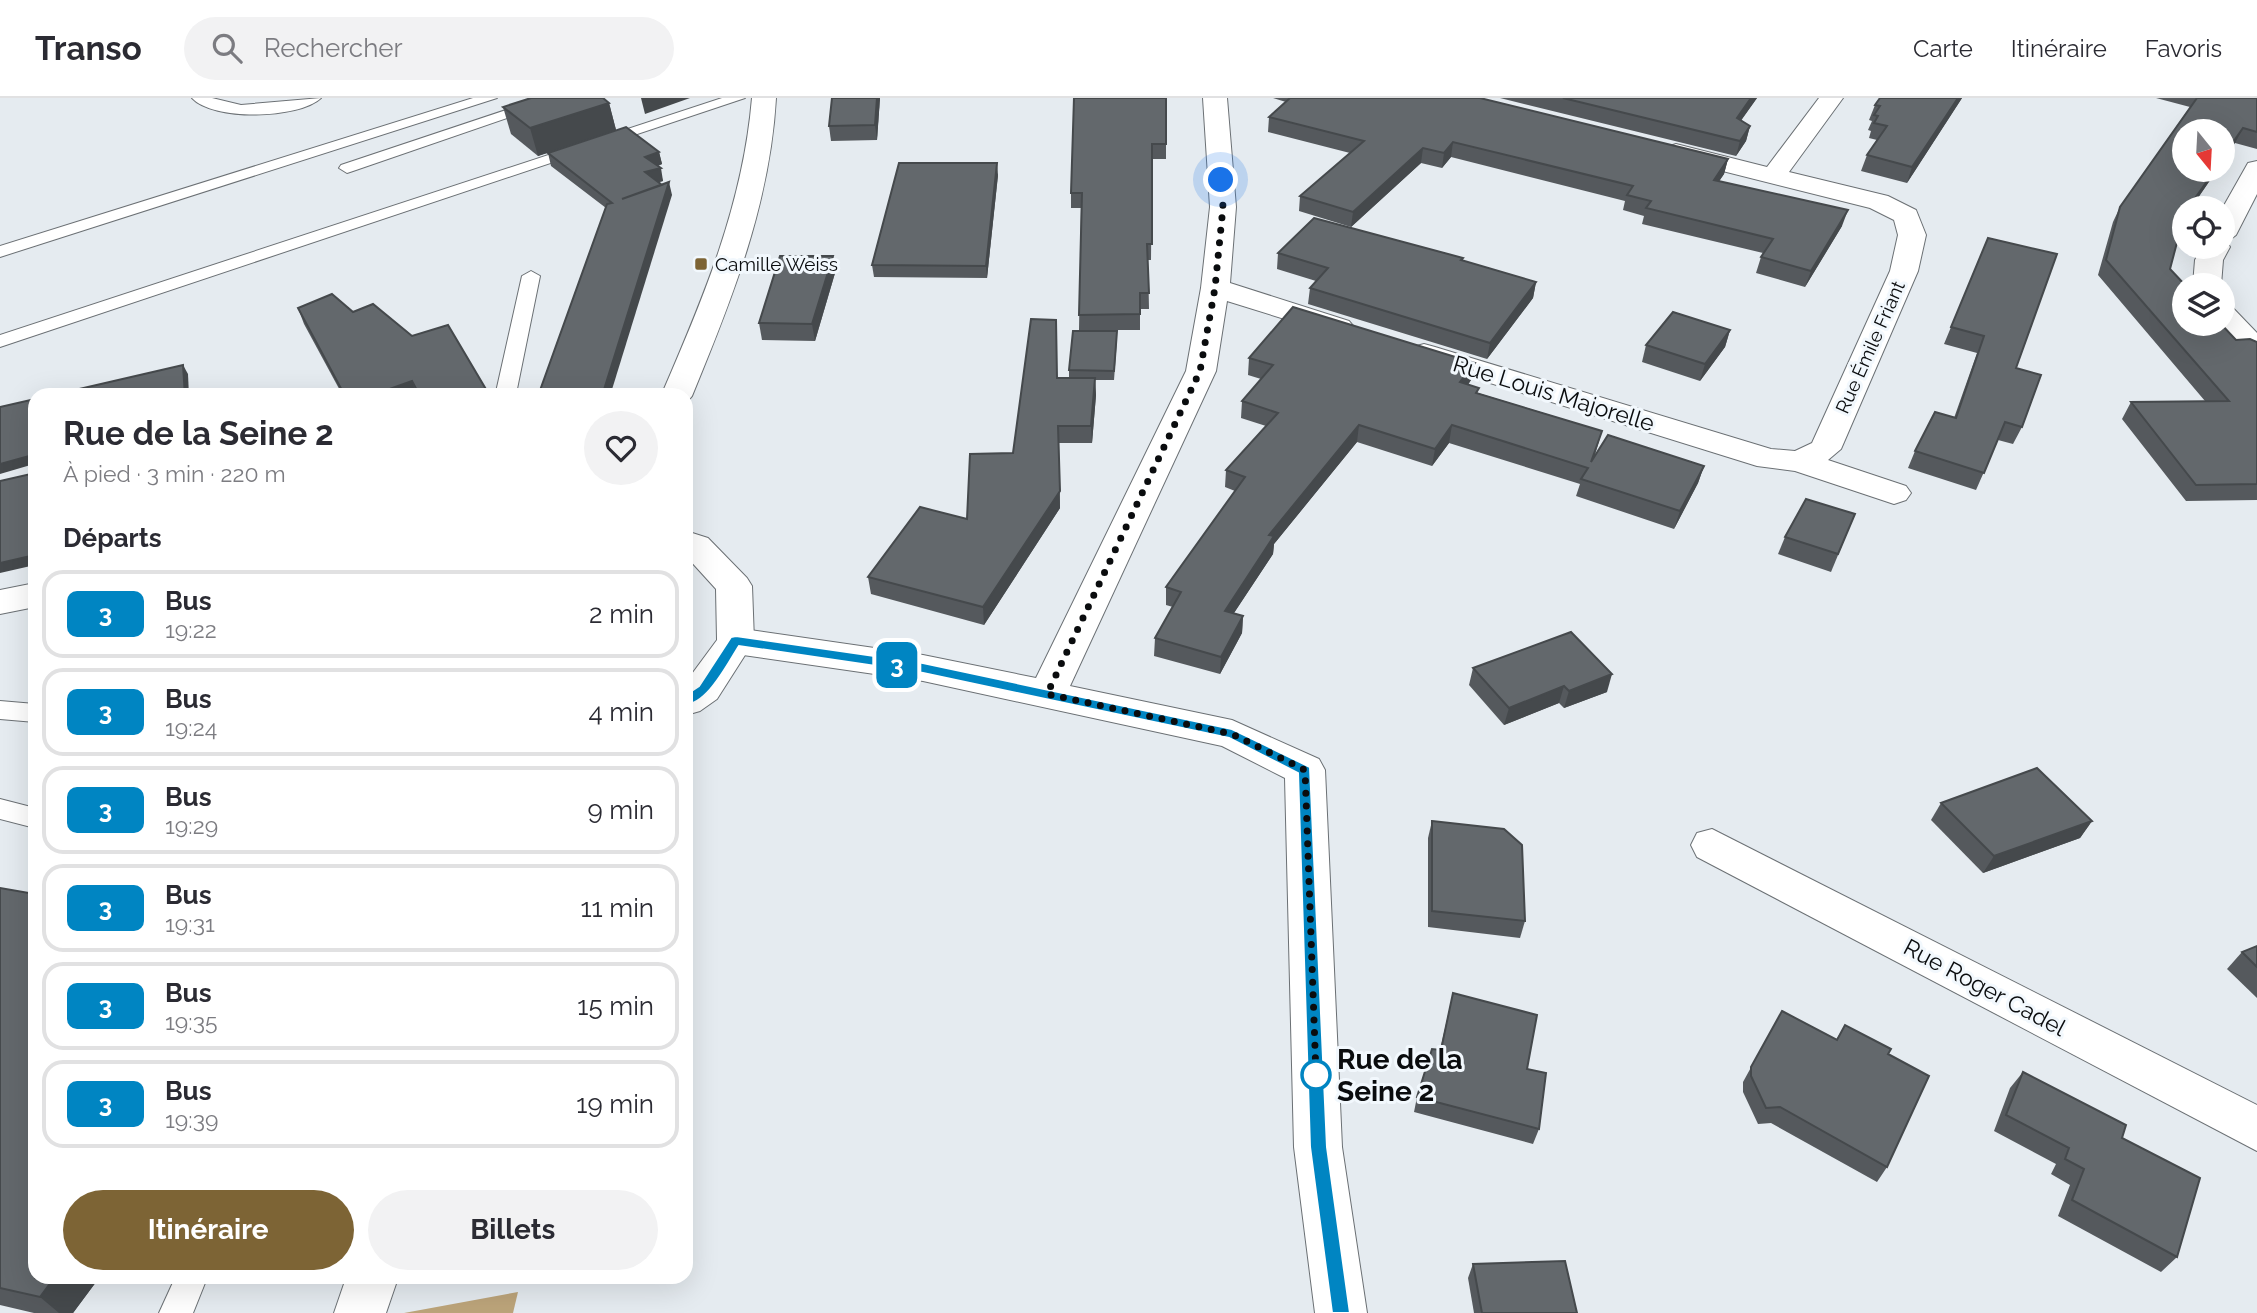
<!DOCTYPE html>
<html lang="fr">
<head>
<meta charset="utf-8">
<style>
	:root { --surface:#fff; --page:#f2f2f3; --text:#2b2b33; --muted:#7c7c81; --line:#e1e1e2; --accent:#7d6435 }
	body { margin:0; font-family:Raleway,sans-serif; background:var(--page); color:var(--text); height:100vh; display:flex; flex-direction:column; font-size:26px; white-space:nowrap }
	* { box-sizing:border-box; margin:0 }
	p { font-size:23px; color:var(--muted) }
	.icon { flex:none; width:38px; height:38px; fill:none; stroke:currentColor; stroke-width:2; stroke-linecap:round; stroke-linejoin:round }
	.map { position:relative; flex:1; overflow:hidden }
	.side { position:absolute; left:28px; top:290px; width:665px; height:896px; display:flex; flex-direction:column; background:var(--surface); border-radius:21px; box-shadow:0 7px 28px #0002 }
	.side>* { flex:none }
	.badge { padding:0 14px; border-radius:10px; font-size:24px; line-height:46px }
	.needle { width:46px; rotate:162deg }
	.controls { position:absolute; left:2172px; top:21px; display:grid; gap:14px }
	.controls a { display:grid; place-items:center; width:63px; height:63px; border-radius:50%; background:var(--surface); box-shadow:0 7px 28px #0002; font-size:35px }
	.you { position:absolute; width:35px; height:35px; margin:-18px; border:5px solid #fff; border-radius:50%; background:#1a73e8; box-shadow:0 0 0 10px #1a73e833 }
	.map>.badge { position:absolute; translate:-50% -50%; box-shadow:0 0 0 4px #fff }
	h2 { padding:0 35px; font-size:26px; line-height:63px }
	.round { display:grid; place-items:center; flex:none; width:74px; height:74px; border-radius:37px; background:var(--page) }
	.headline { display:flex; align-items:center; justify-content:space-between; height:119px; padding:0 35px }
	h1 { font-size:33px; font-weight:700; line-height:52px }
	.action { display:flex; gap:14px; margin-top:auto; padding:14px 35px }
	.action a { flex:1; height:80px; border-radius:42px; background:var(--accent); color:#fff; font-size:28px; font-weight:700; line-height:80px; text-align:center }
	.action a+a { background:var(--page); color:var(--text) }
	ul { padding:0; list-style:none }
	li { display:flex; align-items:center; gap:21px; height:88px; margin:0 14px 10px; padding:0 21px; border:4px solid var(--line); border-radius:21px }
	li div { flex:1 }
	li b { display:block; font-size:26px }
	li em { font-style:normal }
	li .badge { min-width:77px; font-weight:700; text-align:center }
	header { display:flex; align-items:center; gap:42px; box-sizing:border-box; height:98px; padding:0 35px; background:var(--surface); border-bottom:2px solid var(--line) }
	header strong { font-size:33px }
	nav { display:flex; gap:38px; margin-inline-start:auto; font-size:24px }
	.search { width:490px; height:63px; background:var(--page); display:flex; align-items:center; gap:18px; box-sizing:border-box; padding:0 24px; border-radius:38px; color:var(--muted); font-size:26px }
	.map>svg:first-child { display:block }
	.forest { fill:#bca47a }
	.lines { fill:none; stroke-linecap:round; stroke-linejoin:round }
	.lane-casing { stroke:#6b7074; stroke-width:2 }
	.street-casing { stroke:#6b7074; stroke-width:2 }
	.secondary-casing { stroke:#6b7074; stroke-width:2 }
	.lane { fill:#fff; fill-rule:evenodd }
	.street { fill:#fff; fill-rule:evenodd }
	.secondary { fill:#fff; fill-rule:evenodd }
	.wall { fill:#55595d }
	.shaded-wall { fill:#45494c }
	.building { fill:#63686c; stroke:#45494c; stroke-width:2 }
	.line { fill:#0085c2; stroke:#fff; stroke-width:2 }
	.walk { stroke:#0a0c0e; stroke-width:7; stroke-dasharray:0 12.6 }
	.poi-dot { fill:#7d6435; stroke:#f2f8fd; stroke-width:2.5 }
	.stop-dot { fill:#fff; stroke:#0085c2; stroke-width:3.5 }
	.labels { text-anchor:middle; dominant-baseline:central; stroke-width:6; stroke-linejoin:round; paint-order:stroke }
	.far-poi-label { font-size:19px; fill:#0a0c0e; stroke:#f2f8fd; text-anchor:start }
	.far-street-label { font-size:19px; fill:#0a0c0e; stroke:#f2f8fd }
	.street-label { font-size:23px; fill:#0a0c0e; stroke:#f2f8fd }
	.near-stop-label { font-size:28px; font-weight:bold; fill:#0a0c0e; stroke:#f2f8fd; text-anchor:start }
</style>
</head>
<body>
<header>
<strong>Transo</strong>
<div class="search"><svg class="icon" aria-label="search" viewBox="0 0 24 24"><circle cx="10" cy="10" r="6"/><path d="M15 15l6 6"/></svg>Rechercher</div>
<nav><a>Carte</a><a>Itinéraire</a><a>Favoris</a></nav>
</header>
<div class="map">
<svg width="2257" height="1215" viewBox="0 0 2257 1215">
	<rect width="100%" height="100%" fill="#e5ebf0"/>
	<path class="forest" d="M 518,1194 L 513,1215 L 404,1215 Z"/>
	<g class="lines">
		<defs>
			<g id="lane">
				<path d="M 192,0 L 212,0 L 241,7 L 321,0 C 299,21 213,23 192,0 Z"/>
				<path d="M 473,0 L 497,0 L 0,159 L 0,148 Z"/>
				<path d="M 542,0 L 565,0 L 353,73 L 347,75 L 339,70 L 341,67 Z"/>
				<path d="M 722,0 L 745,0 L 0,249 L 0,237 Z"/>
				<path d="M 531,173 L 540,178 L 517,291 L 531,298 L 499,298 L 496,294 L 522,178 Z"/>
				<path d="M 0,603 L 35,606 L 35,624 L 0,621 Z"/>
				<path d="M 0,701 L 35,710 L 35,730 L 0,721 Z"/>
				<path d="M 175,1180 L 207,1180 L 193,1215 L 159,1215 Z"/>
			</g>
			<g id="street">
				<path d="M 1203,0 L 1227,0 L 1236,109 L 1230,185 L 1349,223 L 1354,229 L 1349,235 L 1339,238 L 1227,203 L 1216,273 L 1070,588 L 1232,622 L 1319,661 L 1325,672 L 1342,1049 L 1367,1215 L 1315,1215 L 1294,1049 L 1285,680 L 1222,648 L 923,583 L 736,556 L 723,552 L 718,543 L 723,534 L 736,530 L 923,557 L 1036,580 L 1186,273 L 1201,190 L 1210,109 Z"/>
				<path d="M 1819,0 L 1843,0 L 1789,74 L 1888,98 L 1916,112 L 1926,137 L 1918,173 L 1841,351 L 1828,362 L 1906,388 L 1911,395 L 1906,402 L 1894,406 L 1795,373 L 1757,368 L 1413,261 L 1409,255 L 1413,249 L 1424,246 L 1435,249 L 1771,351 L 1795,353 L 1812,345 L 1890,173 L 1898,137 L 1894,122 L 1870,110 L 1667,59 L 1663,54 L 1667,49 L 1676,46 L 1767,69 Z"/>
				<path d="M 2257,63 L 2257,96 L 2236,137 L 2227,144 L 2230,149 L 2223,162 L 2221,187 L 2193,187 L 2195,162 L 2202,149 L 2222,149 L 2222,111 L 2248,65 Z"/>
				<path d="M 2222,206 L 2232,209 L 2257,235 L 2257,262 L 2246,259 L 2216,226 L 2222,226 Z"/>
				<path d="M 35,485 L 35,509 L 0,516 L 0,492 Z"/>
				<path d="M 1712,731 L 2257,1007 L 2257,1053 L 1697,759 L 1691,747 L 1697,735 Z"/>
			</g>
			<g id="secondary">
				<path d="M 752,0 L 776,0 C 770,106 732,201 692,298 L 686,305 L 686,298 L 661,298 C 703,201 743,107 752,0 Z"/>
				<path d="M 686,433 L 708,440 L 747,480 L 752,488 L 754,543 L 717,601 L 700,613 L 686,617 L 686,584 L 717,542 L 716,491 L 686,458 Z"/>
				<path d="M 346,1180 L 398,1180 L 386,1215 L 334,1215 Z"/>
			</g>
		</defs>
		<use href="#lane" class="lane-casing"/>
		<use href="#street" class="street-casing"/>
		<use href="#secondary" class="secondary-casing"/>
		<use href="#lane" class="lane"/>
		<use href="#street" class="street"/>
		<use href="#secondary" class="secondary"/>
	</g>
	<g class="wall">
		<path d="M 832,0 L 880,0 L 877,42 L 831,43 L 829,28 Z"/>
		<path d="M 1166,0 L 1166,61 L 1152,61 L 1151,162 L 1148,162 L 1149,211 L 1140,211 L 1140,232 L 1079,232 L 1081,110 L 1071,110 L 1071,95 Z"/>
		<path d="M 1273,0 L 1480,0 L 1728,61 L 1724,76 L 1719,83 L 1842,128 L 1805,189 L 1756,175 L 1761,159 L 1763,155 L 1642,126 L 1644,118 L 1623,112 L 1625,103 L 1451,59 L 1442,70 L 1421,65 L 1351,129 L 1299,113 L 1300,98 L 1350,55 L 1268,34 L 1269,19 L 1286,4 Z"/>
		<path d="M 1500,0 L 1757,0 L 1741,22 L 1750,28 L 1746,43 L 1736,58 Z"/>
		<path d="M 1880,0 L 1962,0 L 1907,85 L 1861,73 L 1867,57 L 1877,42 L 1869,40 L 1871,33 L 1868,32 L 1872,23 L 1869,22 L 1875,7 Z"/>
		<path d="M 2156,0 L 2257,0 L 2257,51 L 2235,45 L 2184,72 L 2217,72 L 2191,110 L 2184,110 L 2170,171 L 2236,242 L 2257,244 L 2257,402 L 2186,403 L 2122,321 L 2131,304 L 2205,303 L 2098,177 L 2113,124 L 2120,109 L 2190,9 Z"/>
		<path d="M 609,5 L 616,32 L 538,58 L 511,36 L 503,9 Z"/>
		<path d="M 659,54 L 662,66 L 658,68 L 663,83 L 659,84 L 672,97 L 606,110 L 551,68 L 548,55 Z"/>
		<path d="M 998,77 L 987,180 L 874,179 L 872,167 Z"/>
		<path d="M 1988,140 L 2016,270 L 2022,329 L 2013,346 L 1998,342 L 1976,392 L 1908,370 L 1915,353 L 1954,320 L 1977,255 L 1944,246 Z"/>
		<path d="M 1278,155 L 1463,160 L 1462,163 L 1536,184 L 1533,200 L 1487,261 L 1308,206 L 1310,190 L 1316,183 L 1277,171 Z"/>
		<path d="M 835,175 L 815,243 L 762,242 L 759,225 Z"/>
		<path d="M 298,210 L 353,214 L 412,238 L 487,293 L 489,298 L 343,298 L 304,226 Z"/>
		<path d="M 1730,232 L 1725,249 L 1700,283 L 1642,264 L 1646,247 Z"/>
		<path d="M 1117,242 L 1114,282 L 1095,282 L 1096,297 L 1092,345 L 1059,345 L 1060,410 L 984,527 L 871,496 L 868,479 L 967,421 L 1013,355 L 1069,280 L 1069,272 Z"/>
		<path d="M 1249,260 L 1475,265 L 1471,282 L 1468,287 L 1478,295 L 1602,333 L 1594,360 L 1704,368 L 1698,385 L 1674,431 L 1576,398 L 1580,386 L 1449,345 L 1432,368 L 1357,344 L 1274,446 L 1273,456 L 1234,515 L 1243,518 L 1242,535 L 1220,576 L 1154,558 L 1155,540 L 1173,509 L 1166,507 L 1166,489 L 1235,393 L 1225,389 L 1226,372 L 1266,328 L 1241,320 L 1242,303 L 1261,281 L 1248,277 Z"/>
		<path d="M 1855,416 L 1831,474 L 1778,456 L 1785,439 Z"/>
		<path d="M 1473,570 L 1607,594 L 1564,610 L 1559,605 L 1504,627 L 1469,587 Z"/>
		<path d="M 1941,705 L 2092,723 L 2080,740 L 1983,775 L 1931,722 Z"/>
		<path d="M 1432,723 L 1525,823 L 1520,840 L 1428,829 L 1428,740 Z"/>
		<path d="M 0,790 L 35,1180 L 99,1180 L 73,1215 L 34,1215 L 0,1207 Z"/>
		<path d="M 2257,848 L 2257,900 L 2227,871 L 2242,854 Z"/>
		<path d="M 1453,895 L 1527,971 L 1539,1031 L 1533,1046 L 1414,1014 L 1417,999 L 1440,952 Z"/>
		<path d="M 1782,913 L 1836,942 L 1845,927 L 1888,956 L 1887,1069 L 1877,1084 L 1771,1025 L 1758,1026 L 1743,994 L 1743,984 Z"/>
		<path d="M 2023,974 L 2122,1040 L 2177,1159 L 2161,1174 L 2058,1118 L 2070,1087 L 2051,1076 L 2056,1066 L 1994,1033 L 2010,990 Z"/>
		<path d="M 1473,1166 L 1577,1215 L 1474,1215 L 1468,1180 Z"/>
	</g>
	<g class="shaded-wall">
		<path d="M 641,0 L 690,0 L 645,16 Z"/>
		<path d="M 877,0 L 880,0 L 877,42 L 875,27 Z"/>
		<path d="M 1751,0 L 1757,0 L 1733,34 L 1737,20 Z"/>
		<path d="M 1958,0 L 1962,0 L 1907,85 L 1912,69 Z"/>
		<path d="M 609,5 L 616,32 L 538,58 L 530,30 Z"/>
		<path d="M 1750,28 L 1746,43 L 1736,58 L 1740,43 Z"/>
		<path d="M 2243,30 L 2235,45 L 2222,64 L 2222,60 Z"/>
		<path d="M 1453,44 L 1451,59 L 1442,70 L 1444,55 Z"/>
		<path d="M 1423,50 L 1421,65 L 1351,129 L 1353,114 Z"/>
		<path d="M 659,54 L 662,66 L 648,71 L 645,59 Z"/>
		<path d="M 1728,61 L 1724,76 L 1710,97 L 1714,82 Z"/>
		<path d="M 997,65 L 998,77 L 987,180 L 986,168 Z"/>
		<path d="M 661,70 L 663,83 L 648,87 L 645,74 Z"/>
		<path d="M 2215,72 L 2217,72 L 2191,110 L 2188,110 Z"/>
		<path d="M 669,84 L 672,97 L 610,298 L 602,298 Z"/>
		<path d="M 1848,112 L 1842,128 L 1805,189 L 1811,173 Z"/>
		<path d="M 833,158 L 835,175 L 815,243 L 812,226 Z"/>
		<path d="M 1536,184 L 1533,200 L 1487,261 L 1490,245 Z"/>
		<path d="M 1730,232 L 1725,249 L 1700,283 L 1705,266 Z"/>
		<path d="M 1475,265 L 1471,282 L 1457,301 L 1460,284 Z"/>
		<path d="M 183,267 L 188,276 L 189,298 L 185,298 Z"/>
		<path d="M 1095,280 L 1096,297 L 1092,345 L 1091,328 Z"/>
		<path d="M 412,283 L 417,298 L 370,298 Z"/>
		<path d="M 487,293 L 489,298 L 471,298 Z"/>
		<path d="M 1359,327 L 1357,344 L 1274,446 L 1273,456 L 1224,530 L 1225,513 L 1269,437 Z"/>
		<path d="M 1452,327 L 1449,345 L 1432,368 L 1435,351 Z"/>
		<path d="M 1058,328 L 1060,410 L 984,527 L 983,509 Z"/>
		<path d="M 29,358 L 34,366 L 0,376 L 0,366 Z"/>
		<path d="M 1704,368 L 1698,385 L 1674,431 L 1680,413 Z"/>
		<path d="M 35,457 L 35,467 L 0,475 L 0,465 Z"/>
		<path d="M 1243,518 L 1242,535 L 1220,576 L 1221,559 Z"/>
		<path d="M 1612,576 L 1607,594 L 1564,610 L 1569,593 Z"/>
		<path d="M 1564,588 L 1559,605 L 1504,627 L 1509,610 Z"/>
		<path d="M 2092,723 L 2080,740 L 1983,775 L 1994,758 Z"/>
		<path d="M 54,1180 L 99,1180 L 73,1215 L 59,1215 L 40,1199 Z"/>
	</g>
	<g class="building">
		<path d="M 531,0 L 603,0 L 609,5 L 530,30 L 503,9 Z"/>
		<path d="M 832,0 L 877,0 L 875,27 L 829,28 Z"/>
		<path d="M 1074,0 L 1166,0 L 1166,46 L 1152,46 L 1152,146 L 1147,146 L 1149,195 L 1140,195 L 1140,216 L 1079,217 L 1082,95 L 1071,95 Z"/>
		<path d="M 1290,0 L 1480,0 L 1728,61 L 1714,82 L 1848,112 L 1811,173 L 1761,159 L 1773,141 L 1646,110 L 1651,103 L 1627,97 L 1633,88 L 1453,44 L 1444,55 L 1423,50 L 1353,114 L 1300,98 L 1364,43 L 1269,19 Z"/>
		<path d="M 1563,0 L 1751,0 L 1737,20 L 1750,28 L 1740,43 Z"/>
		<path d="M 1880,0 L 1958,0 L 1912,69 L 1867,57 L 1887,28 L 1874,25 L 1878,18 L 1874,17 L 1880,8 L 1875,7 Z"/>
		<path d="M 2197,0 L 2257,0 L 2257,34 L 2243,30 L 2222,60 L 2222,33 L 2184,33 L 2184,72 L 2215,72 L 2188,110 L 2184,110 L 2184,118 L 2170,171 L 2185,187 L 2184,226 L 2221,226 L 2236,242 L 2250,241 L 2257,244 L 2257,386 L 2196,387 L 2131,304 L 2229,303 L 2106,162 L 2120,109 Z"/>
		<path d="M 626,29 L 659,54 L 645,59 L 661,70 L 645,74 L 662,87 L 622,101 L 669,84 L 602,298 L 538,298 L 607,106 L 612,105 L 548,55 Z"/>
		<path d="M 899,65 L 997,65 L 986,168 L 872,167 Z"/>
		<path d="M 1314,120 L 1463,160 L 1461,162 L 1536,184 L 1490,245 L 1310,190 L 1328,170 L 1278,155 Z"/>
		<path d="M 1988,140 L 2057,156 L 2016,270 L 2041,277 L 2022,329 L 2005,324 L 1984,375 L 1915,353 L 1935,314 L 1956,320 L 1984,238 L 1951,229 Z"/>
		<path d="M 780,158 L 833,158 L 812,226 L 759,225 Z"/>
		<path d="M 332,196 L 353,214 L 373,206 L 412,238 L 448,227 L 487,293 L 471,298 L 420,298 L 412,283 L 370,298 L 345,298 L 298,210 Z"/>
		<path d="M 1293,209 L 1475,265 L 1460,284 L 1479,290 L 1476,295 L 1602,333 L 1591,364 L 1608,337 L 1704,368 L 1680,413 L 1581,381 L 1588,370 L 1452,327 L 1435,351 L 1359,327 L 1269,437 L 1274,438 L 1225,513 L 1243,518 L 1221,559 L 1155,540 L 1181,494 L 1166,489 L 1245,379 L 1226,372 L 1278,315 L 1242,303 L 1273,267 L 1249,260 Z"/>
		<path d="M 1673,214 L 1730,232 L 1705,266 L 1646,247 Z"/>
		<path d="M 1031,221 L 1056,222 L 1057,280 L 1095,280 L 1091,328 L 1058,328 L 1060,393 L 983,509 L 868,479 L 920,409 L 967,421 L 970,356 L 1013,355 Z"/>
		<path d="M 1073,233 L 1117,233 L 1114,273 L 1069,272 Z"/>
		<path d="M 183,267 L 185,298 L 49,298 Z"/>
		<path d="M 35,301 L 35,457 L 0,465 L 0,383 L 31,376 L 32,360 L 29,358 L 0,366 L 0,309 Z"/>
		<path d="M 1806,401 L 1855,416 L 1838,456 L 1785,439 Z"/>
		<path d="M 1571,534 L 1612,576 L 1569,593 L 1564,588 L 1509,610 L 1473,570 Z"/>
		<path d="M 2037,670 L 2092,723 L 1994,758 L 1941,705 Z"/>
		<path d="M 1432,723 L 1504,731 L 1522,747 L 1525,823 L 1432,813 Z"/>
		<path d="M 0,790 L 35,796 L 35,1180 L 54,1180 L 40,1199 L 0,1190 Z"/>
		<path d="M 2257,848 L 2257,869 L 2242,854 Z"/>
		<path d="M 1453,895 L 1537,917 L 1527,971 L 1546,975 L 1539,1031 L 1417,999 L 1432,951 L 1441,952 Z"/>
		<path d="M 1782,913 L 1837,942 L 1845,927 L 1891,951 L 1888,956 L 1929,978 L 1887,1069 L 1780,1009 L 1766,1010 L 1751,978 L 1751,969 Z"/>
		<path d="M 2023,974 L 2126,1027 L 2122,1040 L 2200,1080 L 2177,1159 L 2072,1102 L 2084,1071 L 2065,1061 L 2069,1050 L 2006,1017 Z"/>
		<path d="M 1565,1163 L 1577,1215 L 1482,1215 L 1473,1166 Z"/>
	</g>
	<path class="line" d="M 736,538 L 923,565 L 1232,631 L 1310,669 L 1327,1049 L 1350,1215 L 1332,1215 L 1310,1049 L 1298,675 L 1229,640 L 923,575 L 739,548 C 728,565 705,612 681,606 L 681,600 L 699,588 L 731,539 Z"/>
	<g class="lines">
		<path class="walk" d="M 1221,82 L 1223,109 L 1215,190 L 1200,273 L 1047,596 L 1232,636 L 1305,672 L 1316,977"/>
	</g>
	<rect class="poi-dot" x="694" y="159" width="14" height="14" rx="3.5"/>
	<circle class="stop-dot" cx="1316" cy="977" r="14"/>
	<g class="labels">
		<g class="far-poi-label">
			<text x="715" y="166">Camille Weiss</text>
		</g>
		<g class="far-street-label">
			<text transform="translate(1870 249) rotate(-66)">Rue Émile Friant</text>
		</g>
		<g class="street-label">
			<text transform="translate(1554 295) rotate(17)">Rue Louis Majorelle</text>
			<text transform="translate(1985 889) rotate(28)">Rue Roger Cadel</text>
		</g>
		<g class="near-stop-label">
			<text x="1337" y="961">Rue de la<tspan x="1337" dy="32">Seine 2</tspan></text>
		</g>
	</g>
</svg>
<div class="controls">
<a><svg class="needle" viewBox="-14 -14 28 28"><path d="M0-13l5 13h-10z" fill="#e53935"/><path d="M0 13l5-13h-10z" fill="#7c7c81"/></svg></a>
<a><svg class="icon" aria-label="locate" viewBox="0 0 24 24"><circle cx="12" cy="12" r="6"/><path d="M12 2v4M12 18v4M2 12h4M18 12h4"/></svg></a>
<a><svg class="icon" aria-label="layers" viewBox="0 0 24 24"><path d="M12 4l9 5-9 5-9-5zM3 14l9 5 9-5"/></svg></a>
</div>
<div class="you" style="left:1221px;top:82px"></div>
<b class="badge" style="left:897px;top:567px;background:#0085c2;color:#fff">3</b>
<section class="side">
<div class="headline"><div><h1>Rue de la Seine 2</h1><p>À pied · 3 min · 220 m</p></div><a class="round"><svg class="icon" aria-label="heart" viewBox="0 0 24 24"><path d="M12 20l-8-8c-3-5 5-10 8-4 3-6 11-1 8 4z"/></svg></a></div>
<h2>Départs</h2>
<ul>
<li><span class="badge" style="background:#0085c2;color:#fff">3</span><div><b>Bus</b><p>19:22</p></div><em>2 min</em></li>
<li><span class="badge" style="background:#0085c2;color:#fff">3</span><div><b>Bus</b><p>19:24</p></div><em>4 min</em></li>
<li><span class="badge" style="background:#0085c2;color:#fff">3</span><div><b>Bus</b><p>19:29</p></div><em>9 min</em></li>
<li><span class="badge" style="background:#0085c2;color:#fff">3</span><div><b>Bus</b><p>19:31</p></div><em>11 min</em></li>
<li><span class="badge" style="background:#0085c2;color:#fff">3</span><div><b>Bus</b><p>19:35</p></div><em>15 min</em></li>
<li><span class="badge" style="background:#0085c2;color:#fff">3</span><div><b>Bus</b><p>19:39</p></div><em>19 min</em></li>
</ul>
<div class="action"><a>Itinéraire</a><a>Billets</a></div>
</section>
</div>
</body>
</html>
